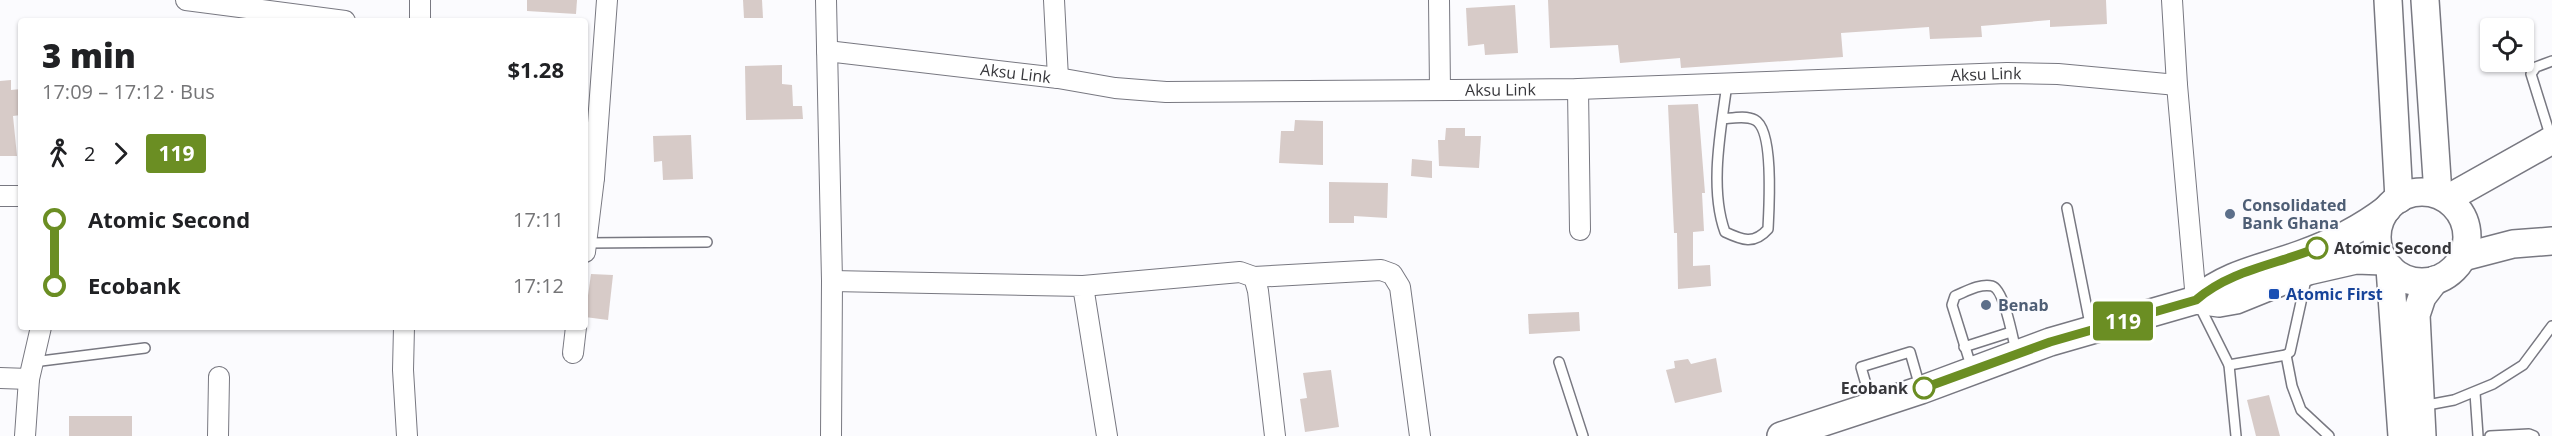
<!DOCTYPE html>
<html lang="en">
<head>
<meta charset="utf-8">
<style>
	:root { --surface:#fff; --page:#f6f6f6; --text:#202124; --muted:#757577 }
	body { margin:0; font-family:"Open Sans",sans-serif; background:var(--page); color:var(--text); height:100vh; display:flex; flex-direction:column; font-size:22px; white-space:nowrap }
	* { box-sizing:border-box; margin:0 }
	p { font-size:20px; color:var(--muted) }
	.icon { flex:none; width:33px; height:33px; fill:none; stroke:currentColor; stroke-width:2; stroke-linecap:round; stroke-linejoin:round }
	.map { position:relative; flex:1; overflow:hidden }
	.details { position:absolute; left:18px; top:18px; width:570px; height:312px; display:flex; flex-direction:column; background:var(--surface); border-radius:6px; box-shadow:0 2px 4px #0004 }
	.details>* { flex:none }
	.badge { padding:0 12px; border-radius:4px; font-size:21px; line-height:39px }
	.buttons { position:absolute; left:2480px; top:18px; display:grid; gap:12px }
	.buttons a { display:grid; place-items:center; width:54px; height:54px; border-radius:6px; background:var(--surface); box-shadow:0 2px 4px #0004; font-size:30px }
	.map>.badge { position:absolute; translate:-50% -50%; box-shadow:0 0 0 3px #fff }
	.legs { display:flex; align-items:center; gap:9px; height:66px; padding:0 24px; font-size:20px }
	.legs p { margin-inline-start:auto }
	.overview { display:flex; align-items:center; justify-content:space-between; height:102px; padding:0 24px }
	h1 { font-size:33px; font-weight:800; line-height:45px }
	ul { padding:0 24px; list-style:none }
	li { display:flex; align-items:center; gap:21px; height:66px; font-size:22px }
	li i { display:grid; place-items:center; width:9px; height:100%; margin:0 8px; background:currentColor }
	li i::after { content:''; width:15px; height:15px; margin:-8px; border:4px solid; border-radius:50%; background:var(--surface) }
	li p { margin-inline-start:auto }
	li:first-child i { background:linear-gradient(#0000 50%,currentColor 0) }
	li:last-child i { background:linear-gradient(currentColor 50%,#0000 0) }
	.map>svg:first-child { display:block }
	.building { fill:#d7cbc8 }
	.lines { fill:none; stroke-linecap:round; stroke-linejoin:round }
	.lane-casing { stroke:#787881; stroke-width:12 }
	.street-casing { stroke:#787881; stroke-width:22 }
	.secondary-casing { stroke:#787881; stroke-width:30 }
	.lane { stroke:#fff; stroke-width:9 }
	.street { stroke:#fff; stroke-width:20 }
	.secondary { stroke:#fff; stroke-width:27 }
	.line-1-casing { stroke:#fff; stroke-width:14 }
	.line-1 { stroke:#6b8e23; stroke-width:9 }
	.service-dot { fill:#5c6f8a; stroke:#fbfbfe; stroke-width:2 }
	.stop-1-dot { fill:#fff; stroke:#6b8e23; stroke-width:3 }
	.transit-dot { fill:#1a4fb4; stroke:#fbfbfe; stroke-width:2 }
	.labels { text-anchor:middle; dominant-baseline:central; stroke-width:4.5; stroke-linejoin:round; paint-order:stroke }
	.street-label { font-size:16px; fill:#37373b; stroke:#fbfbfe }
	.service-label { font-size:16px; font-weight:bold; fill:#4e5e75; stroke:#fbfbfe; text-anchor:start }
	.stop-label { font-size:16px; font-weight:bold; fill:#37373b; stroke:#fbfbfe; text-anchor:start }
	.transit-label { font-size:16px; font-weight:bold; fill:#164399; stroke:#fbfbfe; text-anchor:start }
</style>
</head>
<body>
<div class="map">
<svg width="2552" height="436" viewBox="0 0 2552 436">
	<rect width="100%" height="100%" fill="#fbfbfe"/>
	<g class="building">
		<path d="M 527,0 L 577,0 L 576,14 L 527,11 Z"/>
		<path d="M 743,0 L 762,0 L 763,18 L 744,18 Z"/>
		<path d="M 1548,0 L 2106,0 L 2107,24 L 2050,27 L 2050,20 L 1981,26 L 1982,37 L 1930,39 L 1929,27 L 1841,33 L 1843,57 L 1681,68 L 1680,58 L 1620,63 L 1618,45 L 1550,48 Z"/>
		<path d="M 1515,5 L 1518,53 L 1485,55 L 1484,44 L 1468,46 L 1466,8 Z"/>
		<path d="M 782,65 L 782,84 L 792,85 L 793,106 L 802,106 L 803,119 L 746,120 L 745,66 Z"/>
		<path d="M 11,80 L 11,90 L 21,89 L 21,115 L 13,116 L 17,156 L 0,156 L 0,81 Z"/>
		<path d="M 1698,104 L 1705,193 L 1702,193 L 1704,231 L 1693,232 L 1693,266 L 1710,265 L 1711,286 L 1678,289 L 1677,233 L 1674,233 L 1668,105 Z"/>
		<path d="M 1295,120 L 1323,121 L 1323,165 L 1279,163 L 1281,131 L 1294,131 Z"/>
		<path d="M 1446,128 L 1465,128 L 1465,136 L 1481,136 L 1479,168 L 1439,166 L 1438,140 L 1445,140 Z"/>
		<path d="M 691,135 L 693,179 L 663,180 L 662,161 L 654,162 L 653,136 Z"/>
		<path d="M 1412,159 L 1432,161 L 1432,178 L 1411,176 Z"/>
		<path d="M 1329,182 L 1388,183 L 1387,218 L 1354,216 L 1354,223 L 1329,223 Z"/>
		<path d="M 591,274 L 613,275 L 608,320 L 585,317 Z"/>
		<path d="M 1579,312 L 1580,331 L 1529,334 L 1528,314 Z"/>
		<path d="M 1716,358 L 1722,392 L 1675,403 L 1666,370 L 1675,368 L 1674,361 L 1688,359 L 1691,364 Z"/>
		<path d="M 1331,370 L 1339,427 L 1305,432 L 1300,399 L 1307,398 L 1303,373 Z"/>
		<path d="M 2269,395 L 2280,436 L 2256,436 L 2247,400 Z"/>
		<rect x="69" y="416" width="63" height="20"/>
	</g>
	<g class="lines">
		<defs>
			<g id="lane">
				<path d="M 1722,119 C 1733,118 1746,115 1755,120 C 1774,130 1769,209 1768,229 C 1754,245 1742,240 1725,232 C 1709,188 1721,129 1727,84"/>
				<path d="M 2551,138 L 2531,74 L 2536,67 L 2552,61"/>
				<path d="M 2067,208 L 2091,329"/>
				<path d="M 586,243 L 707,242"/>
				<path d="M 2199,305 L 2229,365 L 2236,436"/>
				<path d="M 1964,347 L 2011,332"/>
				<path d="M 2286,355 L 2292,386 L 2301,410 L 2329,436"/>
				<path d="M 33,362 L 145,348"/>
				<path d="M 1559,362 L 1583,436"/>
				<path d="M 2229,365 L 2286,355 L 2290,352 L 2307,275"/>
				<path d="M 1972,369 L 1952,305 L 1955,296 C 1965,292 1980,283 1992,286 C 2004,289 2013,339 2016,351"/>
				<path d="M 2475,393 L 2478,436"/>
				<path d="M 1872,405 L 1861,367 L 1910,352 L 1920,387"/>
				<path d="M 2422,406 L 2454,400 L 2493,384 L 2523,365 L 2552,326"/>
				<path d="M 2490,436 L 2529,434 L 2534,436"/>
			</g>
			<g id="street">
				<path d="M 186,0 L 345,21"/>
				<path d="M 826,0 L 832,281 L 831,436"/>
				<path d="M 1054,0 L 1058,78"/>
				<path d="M 1439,0 L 1440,89"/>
				<path d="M 2172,0 L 2177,85 L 2196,300"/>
				<path d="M 420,21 L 420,0"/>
				<path id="s1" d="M 827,51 L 1058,78 L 1115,88 L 1166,92 L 1578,89 L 2007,73 L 2058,74 L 2177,85"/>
				<path d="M 1578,89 L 1580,230"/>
				<path d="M 585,177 L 594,178 L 607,0"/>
				<path d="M 0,196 L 21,196"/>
				<path d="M 585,252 L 594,178"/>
				<path d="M 1254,277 L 1381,270 L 1392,274 L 1400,287 L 1420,436"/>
				<path d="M 832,281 L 1083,286 L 1107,436"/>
				<path d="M 1083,286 L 1240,272 L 1254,277 L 1258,291 L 1275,436"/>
				<path d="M 404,327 L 403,370 L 407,436"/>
				<path d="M 573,353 L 576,327"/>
				<path d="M 0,378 L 29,379"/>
				<path d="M 25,436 L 29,379 L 41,327"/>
				<path d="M 218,436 L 219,377"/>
			</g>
			<g id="secondary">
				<path d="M 2388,0 L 2399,199"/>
				<path d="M 2425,0 L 2438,194"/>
				<circle cx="2422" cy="237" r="45"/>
				<path d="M 2447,199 L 2552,140"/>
				<path d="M 2463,257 L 2513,244 L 2552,241"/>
				<path d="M 2390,268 L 2402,436"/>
				<path d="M 2196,300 C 2228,273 2264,268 2302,254 C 2333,243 2361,229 2387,209"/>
				<path d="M 1781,436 L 1921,390 L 2050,342 L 2196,300 L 2219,303 L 2236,300 L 2308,271 L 2356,260 L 2383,261"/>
				<path d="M 2422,436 L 2416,315 L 2422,297 L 2435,280"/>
			</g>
		</defs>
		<use href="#lane" class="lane-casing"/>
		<use href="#street" class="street-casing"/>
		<use href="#secondary" class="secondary-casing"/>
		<use href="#lane" class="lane"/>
		<use href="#street" class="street"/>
		<use href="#secondary" class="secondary"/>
	</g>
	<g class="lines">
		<defs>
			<path id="line-1" d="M 1924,388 L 2050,342 L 2196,300 C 2231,270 2275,265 2317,248"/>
		</defs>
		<use href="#line-1" class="line-1-casing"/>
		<use href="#line-1" class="line-1"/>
	</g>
	<g class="service-dot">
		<circle cx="2230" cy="214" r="6"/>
		<circle cx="1986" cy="305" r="6"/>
	</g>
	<g class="stop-1-dot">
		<circle cx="2317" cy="248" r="10"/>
		<circle cx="1924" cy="388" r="10"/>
	</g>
	<rect class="transit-dot" x="2268" y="288" width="12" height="12" rx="3"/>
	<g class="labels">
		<g class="street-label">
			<text stroke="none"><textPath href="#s1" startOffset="190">Aksu Link</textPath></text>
			<text stroke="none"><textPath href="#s1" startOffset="1162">Aksu Link</textPath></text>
			<text stroke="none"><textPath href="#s1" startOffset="676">Aksu Link</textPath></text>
		</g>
		<g class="service-label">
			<text x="2242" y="205">Consolidated<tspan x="2242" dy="18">Bank Ghana</tspan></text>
			<text x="1998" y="305">Benab</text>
		</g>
		<g class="stop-label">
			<text x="2334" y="248">Atomic Second</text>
			<text x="1908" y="388" text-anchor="end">Ecobank</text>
		</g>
		<g class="transit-label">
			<text x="2286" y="294">Atomic First</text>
		</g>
	</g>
</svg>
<div class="buttons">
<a><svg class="icon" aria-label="locate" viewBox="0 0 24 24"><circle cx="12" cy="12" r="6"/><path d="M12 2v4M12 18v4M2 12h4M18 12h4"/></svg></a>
</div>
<b class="badge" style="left:2123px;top:321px;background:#6b8e23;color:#fff">119</b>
<section class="details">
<div class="overview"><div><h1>3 min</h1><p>17:09 – 17:12 · Bus</p></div><b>$1.28</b></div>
<div class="legs"><svg class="icon" aria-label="walk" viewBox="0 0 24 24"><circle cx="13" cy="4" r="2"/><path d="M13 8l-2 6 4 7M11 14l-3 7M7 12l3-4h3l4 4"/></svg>2<svg class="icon" aria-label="forward" viewBox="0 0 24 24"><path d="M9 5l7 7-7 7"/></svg><b class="badge" style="background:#6b8e23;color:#fff">119</b></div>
<ul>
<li><i style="color:#6b8e23"></i><b>Atomic Second</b><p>17:11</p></li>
<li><i style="color:#6b8e23"></i><b>Ecobank</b><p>17:12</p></li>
</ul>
</section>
</div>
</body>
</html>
